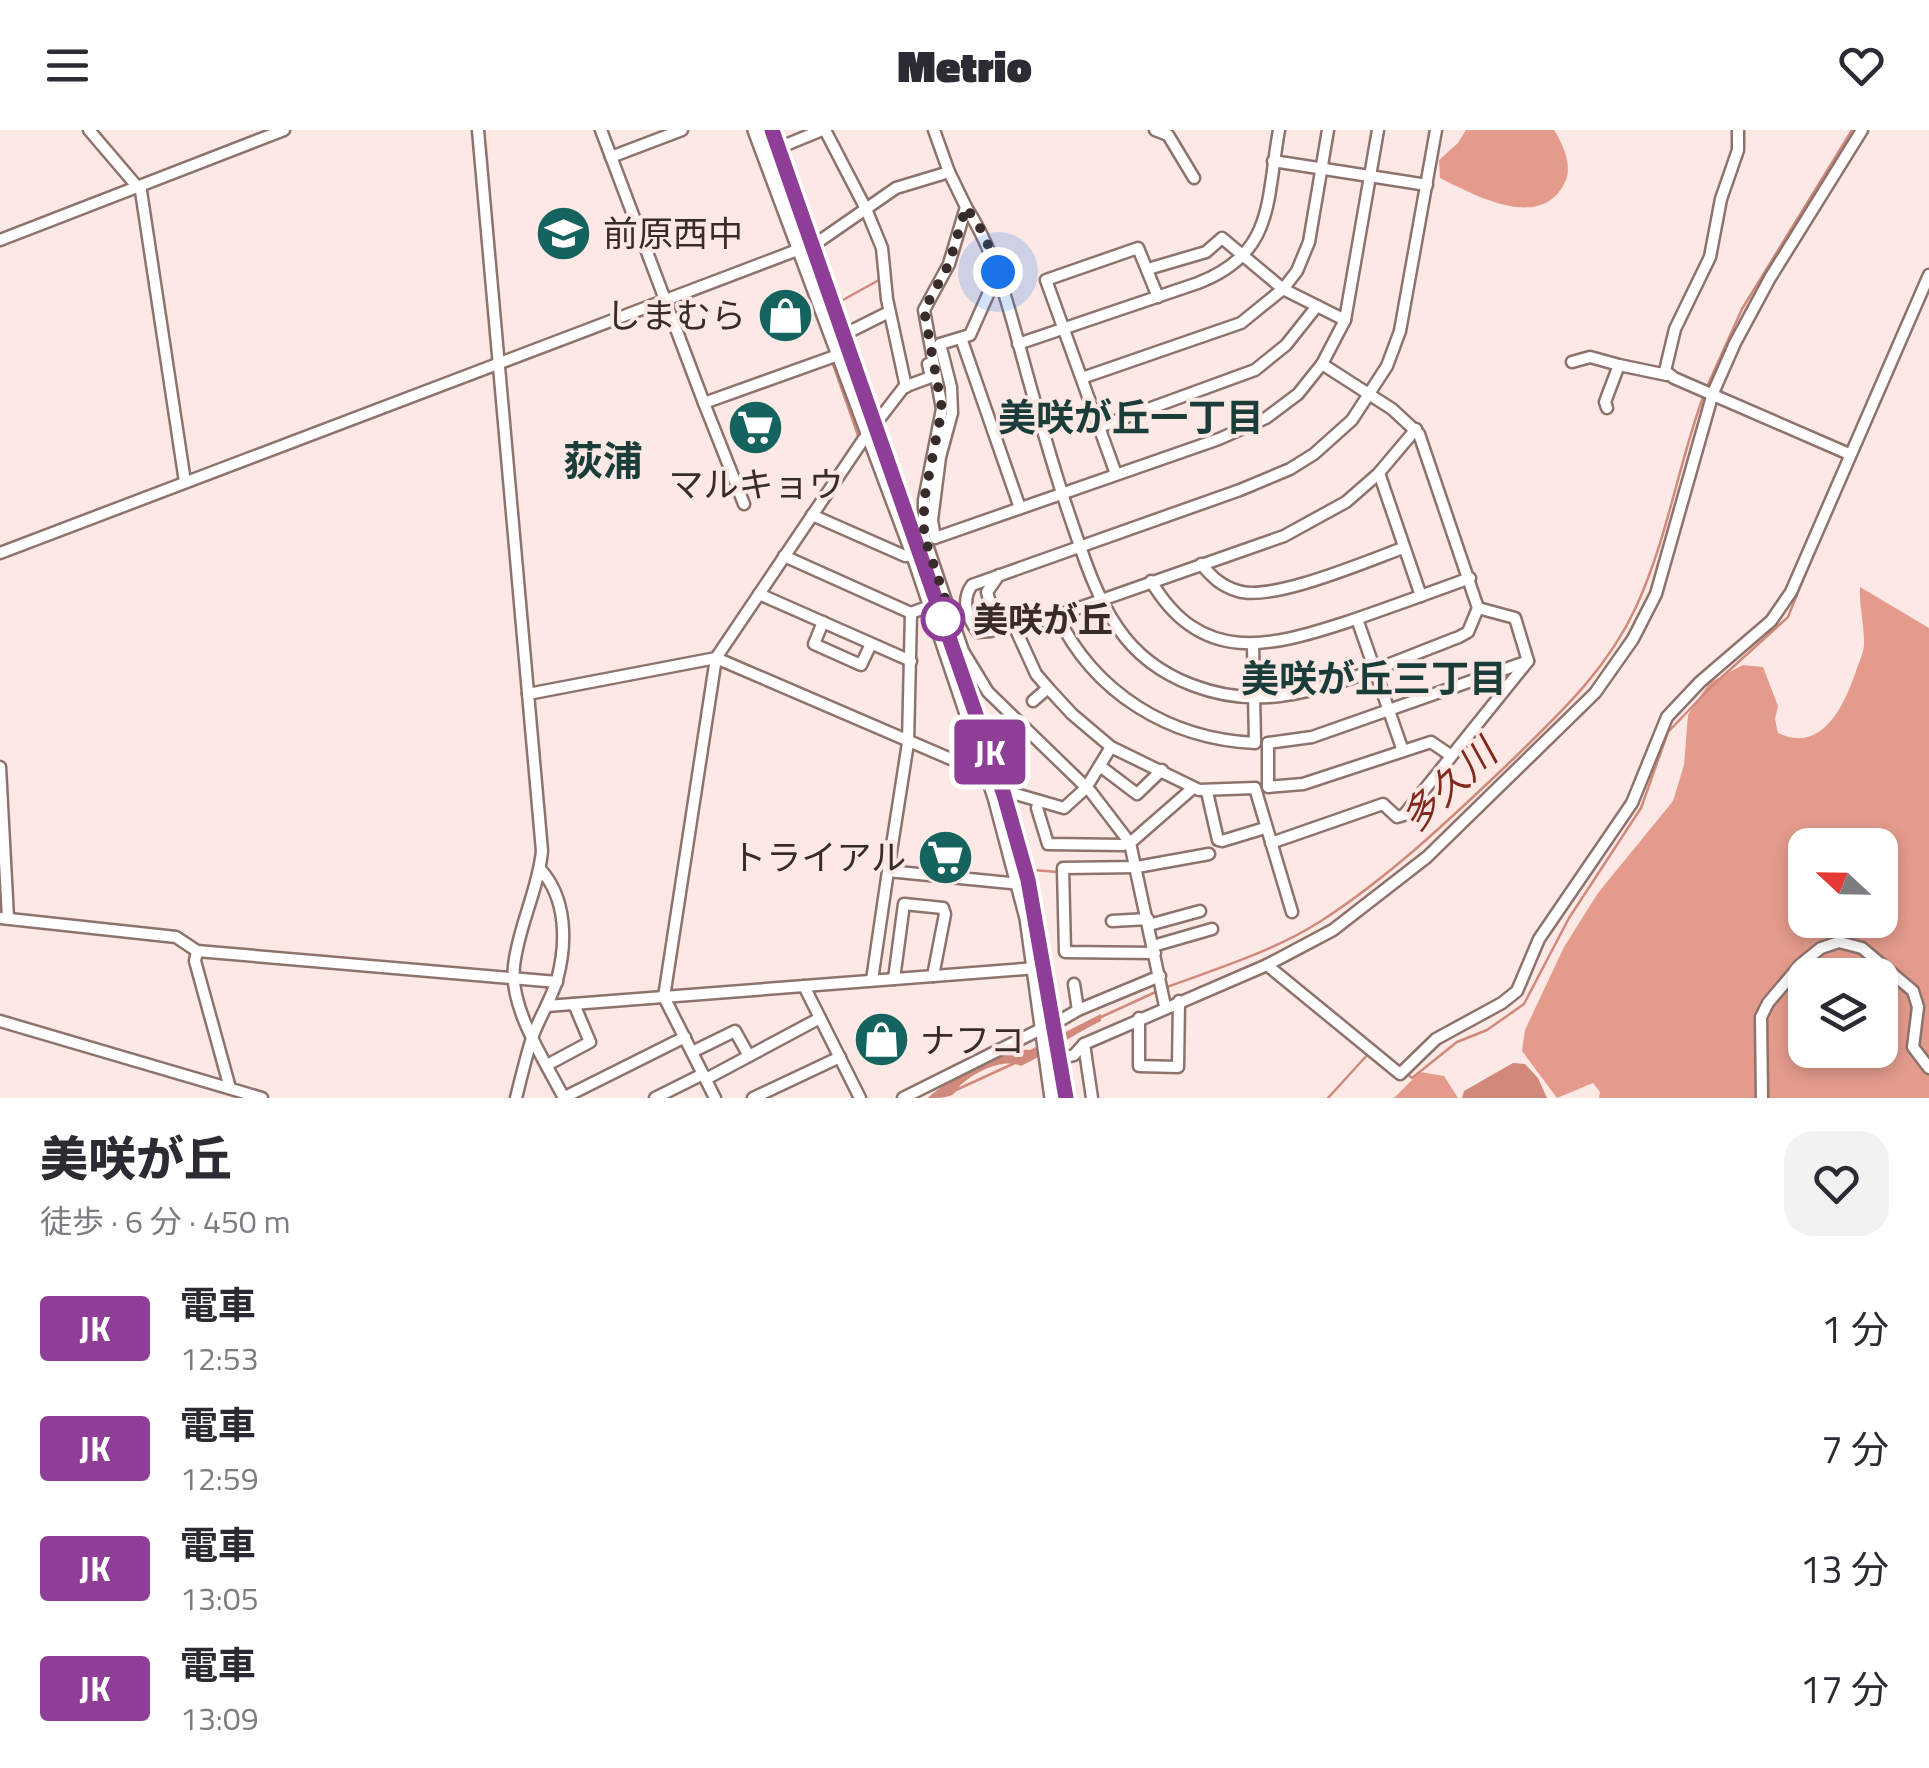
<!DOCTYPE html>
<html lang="ja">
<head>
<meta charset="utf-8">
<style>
	:root { --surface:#fff; --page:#f2f2f3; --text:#2b2b33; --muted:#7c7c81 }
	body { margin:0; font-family:"Titillium Web","Noto Sans JP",sans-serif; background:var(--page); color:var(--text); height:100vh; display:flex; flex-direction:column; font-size:38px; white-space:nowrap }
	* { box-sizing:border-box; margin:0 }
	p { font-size:32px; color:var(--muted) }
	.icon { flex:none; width:55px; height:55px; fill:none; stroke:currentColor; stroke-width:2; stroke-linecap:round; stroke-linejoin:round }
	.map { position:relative; height:968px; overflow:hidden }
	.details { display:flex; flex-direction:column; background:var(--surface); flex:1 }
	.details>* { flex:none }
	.badge { padding:0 20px; border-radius:8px; font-size:35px; line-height:65px }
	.needle { width:65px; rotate:292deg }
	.controls { position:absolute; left:1788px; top:698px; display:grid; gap:20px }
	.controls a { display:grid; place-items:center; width:110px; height:110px; border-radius:20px; background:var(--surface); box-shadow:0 5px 15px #0003; font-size:50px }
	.you { position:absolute; width:50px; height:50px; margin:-25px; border:8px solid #fff; border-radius:50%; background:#1a73e8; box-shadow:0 0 0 15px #1a73e833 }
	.map>.badge { position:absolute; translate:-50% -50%; box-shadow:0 0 0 5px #fff }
	.round { display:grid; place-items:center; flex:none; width:105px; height:105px; border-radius:30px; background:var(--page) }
	.summary { display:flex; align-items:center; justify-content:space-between; height:170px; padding:0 40px }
	h1 { font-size:48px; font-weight:800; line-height:75px }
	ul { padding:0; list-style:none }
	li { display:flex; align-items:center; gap:30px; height:120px; padding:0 40px }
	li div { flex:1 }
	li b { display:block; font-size:38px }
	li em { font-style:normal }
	li .badge { min-width:110px; font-weight:700; text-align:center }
	header { display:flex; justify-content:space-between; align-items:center; height:130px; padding:0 40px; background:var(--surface); font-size:45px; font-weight:800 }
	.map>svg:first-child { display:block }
	.forest { fill:#e49b8c; fill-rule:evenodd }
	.water { fill:#d1897b }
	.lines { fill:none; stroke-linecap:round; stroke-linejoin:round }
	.stream { stroke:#d1897b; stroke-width:2.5 }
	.minor-casing { stroke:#8e736d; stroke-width:15 }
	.highway-casing { stroke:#8e736d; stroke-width:20 }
	.minor { stroke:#fff; stroke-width:10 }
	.highway { stroke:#fff; stroke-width:15 }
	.rail { stroke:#746663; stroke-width:2.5; stroke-dasharray:12 12; stroke-linecap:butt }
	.line-casing { stroke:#fff; stroke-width:22 }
	.line { stroke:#8f3e97; stroke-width:15 }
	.walk { stroke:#382c2a; stroke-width:10; stroke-dasharray:0 18 }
	.stop-dot { fill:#fff; stroke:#8f3e97; stroke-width:5 }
	.labels { text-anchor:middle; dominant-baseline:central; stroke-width:8; stroke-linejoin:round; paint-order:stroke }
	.poi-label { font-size:35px; fill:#382c2a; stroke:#fce9e5; text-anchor:start }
	.stop-label { font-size:35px; font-weight:bold; fill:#382c2a; stroke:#fce9e5; text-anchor:start }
	.neighbourhood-label { font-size:38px; font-weight:bold; fill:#1b3d3a; stroke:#fce9e5 }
	.water-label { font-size:38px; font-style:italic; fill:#802a1d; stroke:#fce9e5 }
	.quarter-label { font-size:40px; font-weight:bold; fill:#1b3d3a; stroke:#fce9e5 }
</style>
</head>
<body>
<header><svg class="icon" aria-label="menu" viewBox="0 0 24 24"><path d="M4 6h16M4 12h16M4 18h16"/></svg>Metrio<svg class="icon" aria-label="heart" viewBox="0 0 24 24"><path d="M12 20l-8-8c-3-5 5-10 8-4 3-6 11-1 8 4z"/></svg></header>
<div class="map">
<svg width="1929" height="968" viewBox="0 0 1929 968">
	<rect width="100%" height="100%" fill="#fce9e5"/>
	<g class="forest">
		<path d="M 1466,0 L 1554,0 C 1563,14 1573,36 1565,52 C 1542,102 1476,66 1440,48 L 1439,30 L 1458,13 Z"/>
		<path d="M 1860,457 L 1929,498 L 1929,968 L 1599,968 L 1600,962 L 1593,953 L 1557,968 L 1522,921 L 1525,900 L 1564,817 L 1598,763 L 1673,671 L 1684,635 L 1688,585 L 1709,553 L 1743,535 L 1763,537 L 1778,576 L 1775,589 L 1778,603 C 1822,624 1844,576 1856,541 C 1859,532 1865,521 1864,511 C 1864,493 1859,476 1860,457 ZM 1805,715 L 1880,715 L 1880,790 L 1805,790 ZM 1805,845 L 1880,845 L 1880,920 L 1805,920 Z"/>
		<path d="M 1420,942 L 1444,946 L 1458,968 L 1394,968 Z"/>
	</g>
	<g class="water">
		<path d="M 1101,884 L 1101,891 C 1073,904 1049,923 1021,936 C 1004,928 977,941 963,953 C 958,956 957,962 952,965 C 945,968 936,968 928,968 C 943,952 1008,916 1030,920 Z"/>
		<path d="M 1513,933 L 1525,934 L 1538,948 L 1547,968 L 1462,968 L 1464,961 Z"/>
	</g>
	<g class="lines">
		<g class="stream">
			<path d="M 841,171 L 879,150"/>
			<path d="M 833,234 L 859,308"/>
			<path d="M 1706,259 L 1742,179 L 1852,0"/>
			<path d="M 925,623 L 978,648"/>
			<path d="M 1008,657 L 1026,662"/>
			<path d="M 1034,740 L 1057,742"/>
			<path d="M 992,756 L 1010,758"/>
			<path d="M 1167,857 C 1219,838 1274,821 1321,791 C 1389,747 1448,691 1507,635 C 1557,586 1606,542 1636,477 C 1667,410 1678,336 1703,267"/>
			<path d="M 1099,888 L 1160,860"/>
			<path d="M 1375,917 L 1399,936"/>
			<path d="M 1405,942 L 1412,948 L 1457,912 L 1487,900 L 1524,874 L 1569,788 L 1641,678 L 1668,602 L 1712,556 L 1788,487 L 1826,393"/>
			<path d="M 956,960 L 1017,932"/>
			<path d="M 1328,968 L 1369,923"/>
		</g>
		<defs>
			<g id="minor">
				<path d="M 89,0 L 141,61 L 185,352"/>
				<path d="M 478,0 L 542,721 C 538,761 518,797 514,836 C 509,878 545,931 564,968"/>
				<path d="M 601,0 L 704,273 L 838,225"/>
				<path d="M 825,0 L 866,79 L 882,118 L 887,169 L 906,257"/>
				<path d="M 934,0 L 949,42 L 966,77 L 949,134 L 924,180 L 942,279 L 924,370 L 924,406 L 963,521 L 988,562 L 1091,662 L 1130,713 L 1165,876"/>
				<path d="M 1155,0 L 1168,5 L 1194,48"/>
				<path d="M 1738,0 L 1738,20 L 1721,69 L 1710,127 L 1675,199 L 1665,241 L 1674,248 L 1849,324"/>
				<path d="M 766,23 L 822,0"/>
				<path d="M 611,27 L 682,0"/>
				<path d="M 1273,31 L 1427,55"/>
				<path d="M 966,77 C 993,119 1005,164 1018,211 C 1034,270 1050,329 1070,387 C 1083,425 1095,465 1118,498 C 1154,551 1224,575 1286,565 C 1338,558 1408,526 1459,507 L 1468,502 L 1478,478 L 1419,304 L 1392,279 L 1322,234"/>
				<path d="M 0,110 L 284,0"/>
				<path d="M 821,110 L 896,58 L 949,42"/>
				<path d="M 1148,139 L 1206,122 L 1222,108 L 1283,159 L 1345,190"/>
				<path d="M 998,142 L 970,205 L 940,214 L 951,257 L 952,283 L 940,327 L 932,390 L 935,408 L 1219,309 L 1266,288 L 1298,264 L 1322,234 L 1345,190 L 1378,0"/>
				<path d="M 853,200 L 889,182"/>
				<path d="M 961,208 L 1020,378"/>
				<path d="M 1018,214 L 1198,153 C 1275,123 1266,72 1279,0"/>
				<path d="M 1572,232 L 1590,227 L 1619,235"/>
				<path d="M 1082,248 L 1241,193 L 1283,159 L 1297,141 L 1309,112 L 1328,0"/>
				<path d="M 704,273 L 744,374"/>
				<path d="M 1607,278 L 1605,272 L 1619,235 L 1667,245"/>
				<path d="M 1099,297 L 1255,240 L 1286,215 L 1317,176"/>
				<path d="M 1379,343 L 1421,466"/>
				<path d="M 1116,344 L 1046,150 L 1138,118 L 1158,167"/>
				<path d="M 812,385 L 905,426 L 915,426"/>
				<path d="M 0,423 L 800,119"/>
				<path d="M 784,426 L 911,483"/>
				<path d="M 1201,434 C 1212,447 1221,456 1238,461 C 1272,472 1367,431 1403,418"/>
				<path d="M 999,445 L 987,462 L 996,495 L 991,501 L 978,502 C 967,488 961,470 972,455 L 1240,360 L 1290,339 L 1314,324 L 1352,290 L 1387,236 L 1400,201 L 1436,0"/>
				<path d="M 1151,451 C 1201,536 1270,517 1347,492 C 1388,478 1429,463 1470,448"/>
				<path d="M 759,464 L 911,531"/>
				<path d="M 932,475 L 911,483 L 908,613 L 888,741 L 1021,754"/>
				<path d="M 1057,485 C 1094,563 1169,609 1255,613 L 1253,515"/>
				<path d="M 1357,489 L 1403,621"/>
				<path d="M 823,492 L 814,514 L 861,535 L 871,514"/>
				<path d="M 528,564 L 716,528 L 863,310 L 904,257 L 931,247 L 928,234"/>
				<path d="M 1033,571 L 1048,558"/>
				<path d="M 1450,625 L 1431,612 L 1303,654 L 1268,657 L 1268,613 L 1312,607 L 1528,531"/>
				<path d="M 1100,636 L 1137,664 L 1162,640"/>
				<path d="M 0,637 L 8,788"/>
				<path d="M 1207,662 L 1218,710 L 1222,711 L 1265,698"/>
				<path d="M 996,667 L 1012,663 L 1064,678 L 1086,658 L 1111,617"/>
				<path d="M 1039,671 L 1037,678 L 1048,714 L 1123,715 L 1130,713 L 1193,658"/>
				<path d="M 1271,713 L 1383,674 L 1397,687 L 1404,685 L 1528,531 L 1515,488 L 1478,478"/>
				<path d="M 1292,782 L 1255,658 L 1199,660 L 1111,617 L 1072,584 L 1048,558 L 1036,544 L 1016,500 L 1284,406 L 1346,372 L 1378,344 L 1416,299"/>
				<path d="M 0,788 L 176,807 L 197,821 L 557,852"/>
				<path d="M 1112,791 L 1148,789"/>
				<path d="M 1149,795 L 1200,781"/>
				<path d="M 1153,816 L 1212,799"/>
				<path d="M 197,821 L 195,831 L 230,958"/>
				<path d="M 1155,823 L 1065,822 L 1063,738 L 1137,737 L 1209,724"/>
				<path d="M 1267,835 L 1400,944 L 1436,909 L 1502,873 L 1517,861 L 1539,809 L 1632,673 L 1667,587 L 1700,552 L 1771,491 L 1791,462 L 1929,145"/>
				<path d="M 894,849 L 904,774 L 943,778 L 945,784 L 933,846"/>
				<path d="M 872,850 L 888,741"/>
				<path d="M 1074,854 L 1078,880"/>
				<path d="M 804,856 L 860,968"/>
				<path d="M 547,876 L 1037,838"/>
				<path d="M 1139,888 L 1139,936 L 1178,937 L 1179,871"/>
				<path d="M 1061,890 L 1078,880 L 1160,846"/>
				<path d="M 0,891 L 262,968"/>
				<path d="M 692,922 L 735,901 L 749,926"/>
				<path d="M 1047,932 L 1074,925 L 1084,914"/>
				<path d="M 547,935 L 590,912 L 574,874"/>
				<path d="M 706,949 L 820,888"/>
				<path d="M 516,968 C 521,948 526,927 532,908 C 539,888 551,870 557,850 C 567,813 567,768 540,739"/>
				<path d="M 563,968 L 685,907"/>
				<path d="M 655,968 L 703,944"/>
				<path d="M 715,968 L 664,867 L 716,528 L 988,645"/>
				<path d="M 753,968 L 840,927"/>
				<path d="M 903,968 L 1043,898"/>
				<path d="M 1092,968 L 1084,914 L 1267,835 L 1333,800 L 1427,727 L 1595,563 L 1633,509 L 1656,464 L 1713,263 L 1735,213 L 1770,148 L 1862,0"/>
				<path d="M 1762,968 L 1761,887 L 1768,873 L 1801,834 L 1821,818 L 1839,812 L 1862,818 L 1913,861 L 1918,877 L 1913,917 L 1929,938"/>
			</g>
			<path id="highway" d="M 756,0 L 915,426 L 996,667 L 1028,788 L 1053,968"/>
		</defs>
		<use href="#minor" class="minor-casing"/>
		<use href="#highway" class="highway-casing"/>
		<use href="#minor" class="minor"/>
		<use href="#highway" class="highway"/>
		<path class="rail" d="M 773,0 L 1004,665 L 1027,750 L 1042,819 L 1066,968"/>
	</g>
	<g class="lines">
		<defs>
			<path id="line" d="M 772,0 L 1004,665 L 1028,750 L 1066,968"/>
		</defs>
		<use href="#line" class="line-casing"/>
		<use href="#line" class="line"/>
		<path class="walk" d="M 943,489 L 953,492 L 924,406 L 924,370 L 942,279 L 924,180 L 949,134 L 966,77 L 984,104 L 998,142"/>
	</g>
	<defs>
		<symbol id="school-disc" viewBox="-11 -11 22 22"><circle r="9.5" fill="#15635e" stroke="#fce9e5"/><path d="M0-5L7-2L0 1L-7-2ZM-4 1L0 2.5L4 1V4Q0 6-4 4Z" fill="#fff"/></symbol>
		<symbol id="shop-disc" viewBox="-11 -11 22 22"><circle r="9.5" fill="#15635e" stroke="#fce9e5"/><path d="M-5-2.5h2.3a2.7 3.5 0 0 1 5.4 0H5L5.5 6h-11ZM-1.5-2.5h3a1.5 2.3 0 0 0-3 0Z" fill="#fff"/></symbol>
		<symbol id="supermarket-disc" viewBox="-11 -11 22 22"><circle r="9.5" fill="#15635e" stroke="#fce9e5"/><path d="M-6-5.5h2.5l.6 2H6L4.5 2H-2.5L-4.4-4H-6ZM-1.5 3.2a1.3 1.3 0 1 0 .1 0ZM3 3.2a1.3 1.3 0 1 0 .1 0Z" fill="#fff"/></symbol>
	</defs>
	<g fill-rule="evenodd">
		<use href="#school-disc" x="532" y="72" width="63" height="63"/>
		<use href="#shop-disc" x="754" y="154" width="63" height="63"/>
		<use href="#supermarket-disc" x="724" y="266" width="63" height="63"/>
		<use href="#supermarket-disc" x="914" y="696" width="63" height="63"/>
		<use href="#shop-disc" x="850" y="878" width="63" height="63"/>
	</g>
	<circle class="stop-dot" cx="943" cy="489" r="20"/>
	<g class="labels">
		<g class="poi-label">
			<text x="603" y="103">前原西中</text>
			<text x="746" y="185" text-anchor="end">しまむら</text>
			<text x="756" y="354" text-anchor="middle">マルキョウ</text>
			<text x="906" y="727" text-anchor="end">トライアル</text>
			<text x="920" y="910">ナフコ</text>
		</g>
		<g class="stop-label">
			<text x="973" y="489">美咲が丘</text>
		</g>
		<g class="neighbourhood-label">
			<text x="1131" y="287">美咲が丘一丁目</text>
			<text x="1374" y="548">美咲が丘三丁目</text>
		</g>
		<g class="water-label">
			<text transform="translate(1448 655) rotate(-43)">多久川</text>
		</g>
		<g class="quarter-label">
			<text x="603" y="330">荻浦</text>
		</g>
	</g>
</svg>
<div class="controls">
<a><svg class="needle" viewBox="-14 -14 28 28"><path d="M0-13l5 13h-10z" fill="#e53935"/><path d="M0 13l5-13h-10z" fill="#7c7c81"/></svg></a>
<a><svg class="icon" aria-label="layers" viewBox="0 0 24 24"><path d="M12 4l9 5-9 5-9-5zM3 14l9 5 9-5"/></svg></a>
</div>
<div class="you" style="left:998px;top:142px"></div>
<b class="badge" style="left:990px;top:622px;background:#8f3e97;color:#fff">JK</b>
</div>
<section class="details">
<div class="summary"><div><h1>美咲が丘</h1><p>徒歩 · 6 分 · 450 m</p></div><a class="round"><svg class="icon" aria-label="heart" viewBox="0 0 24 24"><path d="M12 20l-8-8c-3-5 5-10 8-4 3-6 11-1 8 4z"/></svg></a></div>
<ul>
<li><span class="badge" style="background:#8f3e97;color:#fff">JK</span><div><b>電車</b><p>12:53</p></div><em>1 分</em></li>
<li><span class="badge" style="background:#8f3e97;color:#fff">JK</span><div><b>電車</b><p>12:59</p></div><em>7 分</em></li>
<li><span class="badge" style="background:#8f3e97;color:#fff">JK</span><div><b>電車</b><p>13:05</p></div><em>13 分</em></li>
<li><span class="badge" style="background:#8f3e97;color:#fff">JK</span><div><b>電車</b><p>13:09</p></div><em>17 分</em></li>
</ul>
</section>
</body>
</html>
